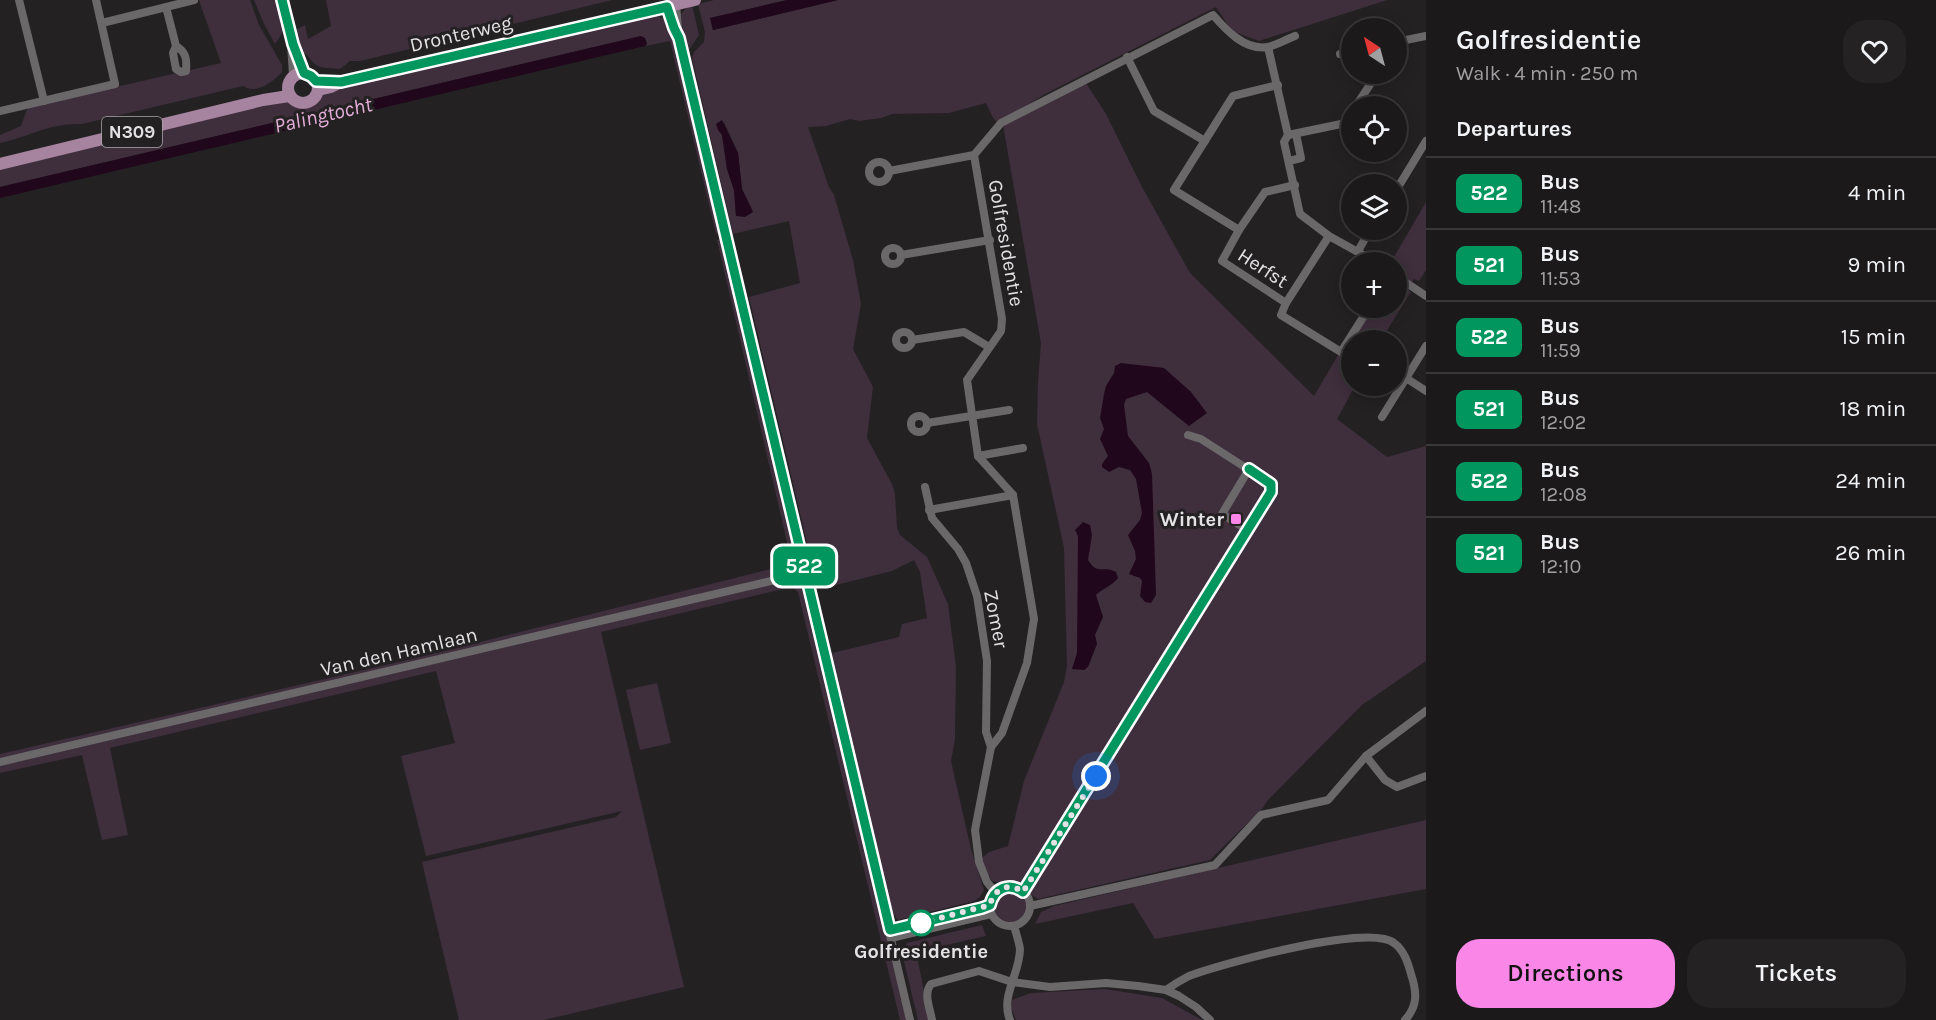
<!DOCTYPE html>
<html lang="en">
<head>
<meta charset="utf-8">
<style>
	:root { --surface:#1b191a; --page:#242223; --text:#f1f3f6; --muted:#a0a0a2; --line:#393839; --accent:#fa87e7 }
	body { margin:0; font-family:Karla,sans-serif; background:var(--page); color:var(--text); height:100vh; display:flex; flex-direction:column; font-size:22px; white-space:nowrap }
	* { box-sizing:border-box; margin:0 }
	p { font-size:20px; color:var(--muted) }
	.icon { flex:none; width:33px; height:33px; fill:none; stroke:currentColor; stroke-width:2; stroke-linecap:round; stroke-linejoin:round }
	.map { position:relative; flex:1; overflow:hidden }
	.sheet { display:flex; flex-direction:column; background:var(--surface); width:510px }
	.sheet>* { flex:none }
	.badge { padding:0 12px; border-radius:9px; font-size:21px; line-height:39px }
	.needle { width:39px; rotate:324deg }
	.fabs { position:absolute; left:1341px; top:18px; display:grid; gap:12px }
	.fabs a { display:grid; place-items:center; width:66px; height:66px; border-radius:50%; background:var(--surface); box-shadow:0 3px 15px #0003,0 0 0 2px var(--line); font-size:30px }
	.you { position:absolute; width:30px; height:30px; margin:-15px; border:4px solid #fff; border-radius:50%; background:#1a73e8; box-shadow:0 0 0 9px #1a73e833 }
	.map>.badge { position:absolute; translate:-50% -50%; box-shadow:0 0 0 3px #fff }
	h2 { padding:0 30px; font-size:22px; line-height:54px }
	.round { display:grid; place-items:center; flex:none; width:63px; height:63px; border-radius:24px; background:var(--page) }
	.summary { display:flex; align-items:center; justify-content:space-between; height:102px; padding:0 30px }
	h1 { font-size:28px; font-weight:600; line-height:45px }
	.action { display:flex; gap:12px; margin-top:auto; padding:12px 30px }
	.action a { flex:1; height:69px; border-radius:24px; background:var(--accent); color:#111; font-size:24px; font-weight:600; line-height:69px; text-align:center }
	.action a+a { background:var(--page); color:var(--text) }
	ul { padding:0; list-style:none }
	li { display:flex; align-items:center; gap:18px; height:72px; padding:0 30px; border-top:2px solid var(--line) }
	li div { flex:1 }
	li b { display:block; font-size:22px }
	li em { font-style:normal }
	li .badge { min-width:66px; font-weight:700; text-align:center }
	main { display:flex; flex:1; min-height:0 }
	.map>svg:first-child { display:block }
	.green { fill:#3f2e3c; fill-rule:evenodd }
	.water { fill:#20071c }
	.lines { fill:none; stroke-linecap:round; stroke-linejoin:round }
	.street { stroke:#6b686a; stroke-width:8 }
	.secondary { stroke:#6b686a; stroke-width:12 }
	.primary { stroke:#a6839f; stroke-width:12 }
	.line-casing { stroke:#fff; stroke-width:14 }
	.line { stroke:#00965e; stroke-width:9 }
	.walk { stroke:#e4e2e4; stroke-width:6; stroke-dasharray:0 10.8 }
	.poi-dot { fill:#fa87e7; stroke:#242123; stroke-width:2 }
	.stop-dot { fill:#fff; stroke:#00965e; stroke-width:3 }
	.labels { text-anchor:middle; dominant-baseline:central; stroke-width:6; stroke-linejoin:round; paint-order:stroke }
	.shield { fill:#242123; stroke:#aaa8aa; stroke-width:1.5 }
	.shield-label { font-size:18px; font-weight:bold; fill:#e4e2e4 }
	.street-label { font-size:20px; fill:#e4e2e4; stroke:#242123 }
	.poi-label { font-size:20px; font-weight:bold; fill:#e4e2e4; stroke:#242123; text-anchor:end }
	.stop-label { font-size:20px; font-weight:bold; fill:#e4e2e4; stroke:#242123 }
	.water-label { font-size:21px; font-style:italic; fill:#e5aed9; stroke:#242123 }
</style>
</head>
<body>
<main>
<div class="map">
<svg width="1426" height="1020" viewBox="0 0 1426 1020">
	<rect width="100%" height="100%" fill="#242123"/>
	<g class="green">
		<path d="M 199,0 L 250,0 L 259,25 L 282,65 L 282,72 C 273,82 256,95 243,86 L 82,124 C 48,123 32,136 0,143 L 0,135 L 21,126 L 28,107 L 221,63 Z"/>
		<path d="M 254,0 L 278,0 L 284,30 L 275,44 L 264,24 Z"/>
		<path d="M 326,0 L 612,0 L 360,61 L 350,61 L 340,69 C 333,68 322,69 316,65 C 312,62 309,57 306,54 L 301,55 L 294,31 L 305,25 L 308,39 L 331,26 Z"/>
		<path d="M 714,0 L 787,0 L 710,18 L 713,30 L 838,0 L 1387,0 L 1259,41 L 1232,31 L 1216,7 L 1045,94 L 998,123 L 993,118 L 986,103 L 949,113 L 892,114 L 881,118 L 859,121 L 850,119 L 826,126 L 808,127 L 829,187 L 834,195 L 853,260 L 861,304 L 853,349 L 873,387 L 867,438 L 892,484 L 895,494 L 897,528 L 900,535 L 927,557 L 948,604 L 956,667 L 955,739 L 951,761 L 971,849 L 984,890 L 980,897 L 974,901 L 898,920 L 893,913 L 886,885 L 832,653 L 899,637 L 902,624 L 927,618 L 920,572 L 914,560 L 892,571 L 832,586 L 830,578 L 816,581 L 749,297 L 800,283 L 789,221 L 733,234 L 692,58 L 694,52 L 704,42 L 705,32 L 698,4 ZM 724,122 L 738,153 L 742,189 L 753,212 L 736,216 L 734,190 L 727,169 L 722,135 Z"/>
		<path d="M 692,5 L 699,35 L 686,54 L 681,14 L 688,6 Z"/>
		<path d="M 655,14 L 667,21 L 676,47 L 721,233 L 716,234 L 670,41 L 645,46 L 647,44 L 641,36 L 0,187 L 0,169 L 282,101 C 289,101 291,104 297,106 C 311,111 318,97 328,91 Z"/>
		<path d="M 1084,80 L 1106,114 L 1142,187 L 1190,273 L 1314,396 L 1366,308 L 1396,308 L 1396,262 L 1391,262 L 1426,202 L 1426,270 L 1419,281 L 1414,279 L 1407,290 L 1411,292 L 1381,340 L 1352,340 L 1352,386 L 1355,386 L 1337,419 L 1387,457 L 1426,446 L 1426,661 L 1362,705 L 1268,800 L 1262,809 L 1210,860 L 1038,899 L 1018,886 L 992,881 L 983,865 L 982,858 L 989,852 L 1008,846 L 1024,781 L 1064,682 L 1067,666 L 1064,548 L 1037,424 L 1038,382 L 1041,343 L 1003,125 Z"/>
		<path d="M 723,239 L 798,559 L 792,571 L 785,574 L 0,760 L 0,754 L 420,657 L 787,565 L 791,559 L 717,240 Z"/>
		<path d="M 795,579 L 805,589 L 907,1020 L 900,1020 L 798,592 L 792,587 L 601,632 L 684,987 L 544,1020 L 459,1020 L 422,862 L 616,817 L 622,811 L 426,856 L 401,756 L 455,743 L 436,671 L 110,748 L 128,835 L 102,840 L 82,755 L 0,773 L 0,766 Z"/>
		<path d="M 657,683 L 671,743 L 640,750 L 626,690 Z"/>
		<path d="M 1426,820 L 1426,889 L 1155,939 L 1133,903 L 1035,924 L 1041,912 L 1054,906 Z"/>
		<circle cx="1010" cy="906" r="16"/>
		<path d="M 982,925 L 986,936 L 916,952 L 930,1020 L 918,1020 L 902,953 L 907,943 Z"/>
		<path d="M 1105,989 L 1162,998 L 1202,1020 L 1016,1020 L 1011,1008 L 1012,1000 L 1031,993 Z"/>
	</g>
	<g class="water">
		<path d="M 787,0 L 838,0 L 713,30 L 710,18 Z"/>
		<path d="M 641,36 L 645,38 L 647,44 L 645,46 L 0,198 L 0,187 Z"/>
		<path d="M 722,120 L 738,153 L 742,189 L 753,212 L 745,217 L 736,216 L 734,190 L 727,169 L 722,135 L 718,130 L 716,124 Z"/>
		<path d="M 1121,363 L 1164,368 L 1191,392 L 1207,413 L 1189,426 L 1147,392 L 1126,399 L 1124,405 L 1128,436 L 1149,463 L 1152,474 L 1156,595 L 1151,603 L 1145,602 L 1140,596 L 1142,581 L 1140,578 L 1129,574 L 1136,559 L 1135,551 L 1128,535 L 1140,520 L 1142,513 L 1136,479 L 1130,470 L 1119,467 L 1109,472 L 1102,467 L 1102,464 L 1108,456 L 1100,439 L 1104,429 L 1100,418 L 1104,394 L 1106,386 L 1114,373 L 1115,366 Z"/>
		<path d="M 1083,522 L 1090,525 L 1092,535 L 1088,560 C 1098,576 1103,565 1116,572 L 1118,578 C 1112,586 1103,588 1096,595 L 1103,617 L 1095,635 L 1097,644 L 1088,667 L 1084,670 L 1072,669 L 1077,653 L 1078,536 L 1075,530 Z"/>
	</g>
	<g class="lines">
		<g class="street">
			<path d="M 19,0 L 44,101"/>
			<path d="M 676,5 L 679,38 L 910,1020"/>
			<path d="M 166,7 L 176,46 L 173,53 L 176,69 L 181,72 L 186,71 C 187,59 186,52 176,46"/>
			<path d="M 667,7 L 674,28 L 679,38"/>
			<path d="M 102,23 L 194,0"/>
			<path d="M 1396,42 L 1426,36"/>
			<path d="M 1268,47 L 1288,135 L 1284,142 L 1300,214 L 1329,236 L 1376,262"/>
			<path d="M 1340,54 L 1352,52"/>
			<path d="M 1127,57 L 1154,111 L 1205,141"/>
			<path d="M 1278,85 L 1233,96 L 1174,190 L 1239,230 L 1222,261 L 1286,303 L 1281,315 L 1341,352 L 1369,308"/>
			<path d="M 1356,106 L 1373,80 L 1371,74"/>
			<path d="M 0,111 L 115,84 L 96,0"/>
			<path d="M 1288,135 L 1346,123 L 1352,114"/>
			<path d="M 1289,161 L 1301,158 L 1296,134"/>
			<circle cx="879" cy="172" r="10"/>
			<path d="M 889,171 L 974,155"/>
			<path d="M 1396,185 L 1400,184 L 1426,141"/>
			<path d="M 1239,230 L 1265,192 L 1295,185"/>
			<circle cx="893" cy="256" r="8"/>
			<path d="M 1358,251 L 1370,230"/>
			<path d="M 901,255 L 990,240"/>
			<path d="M 1396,276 L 1426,296"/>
			<path d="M 1286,303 L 1329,236"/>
			<circle cx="904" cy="340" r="8"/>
			<path d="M 912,340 L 964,332 L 989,347"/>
			<path d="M 1406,378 L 1426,391"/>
			<circle cx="919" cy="424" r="8"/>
			<path d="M 1382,417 L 1426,346"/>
			<path d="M 927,423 L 1009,410"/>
			<path d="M 978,456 L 1023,448"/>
			<path d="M 925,487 L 932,518 L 958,549 L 966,563 L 977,596 L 987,661 L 986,732 L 991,747"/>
			<path d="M 929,510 L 1013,495"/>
			<path d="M 1248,530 L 1222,514 L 1249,469"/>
			<path d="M 1366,756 L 1385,780 L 1397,787 L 1426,776"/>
			<path d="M 0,762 L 805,573"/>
			<circle cx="1010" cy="906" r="20"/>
			<path d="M 1023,892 L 1271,492 L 1271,484 L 1201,439 L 1188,435"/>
			<path d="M 996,893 L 987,882 L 979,862 L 975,830 L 991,747 L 1002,733 L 1027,663 L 1034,619 L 1013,495 L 978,456 L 967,380 L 1001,331 L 1002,319 L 974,155 L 1001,123 L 1213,15 C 1226,30 1245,51 1268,47 C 1277,45 1287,39 1295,36"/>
			<path d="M 1030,906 L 1215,865 L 1261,815 L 1328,800 L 1366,756 L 1426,711"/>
			<path d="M 890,931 L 990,905"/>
			<path d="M 891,938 L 991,914"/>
			<path d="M 1166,990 C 1173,985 1181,980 1189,976 C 1222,964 1368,923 1394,943 C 1404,950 1408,963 1411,974 C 1417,992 1418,1006 1405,1020"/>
			<path d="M 932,1020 C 930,1008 923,994 931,984 L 979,971 L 1012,982 L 1050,987 L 1106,983 L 1138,986 L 1166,990 L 1179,996 L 1196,1007 L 1210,1020"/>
			<path d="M 1010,1020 C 1000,996 1020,974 1020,949 C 1019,942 1016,933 1014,926"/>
		</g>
		<g class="secondary">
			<path d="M 282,0 L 293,44 L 295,75"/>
			<path d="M 297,52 L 305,73"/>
		</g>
		<g class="primary">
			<circle cx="303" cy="88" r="15"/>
			<path d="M 318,90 L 331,87 L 341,82 L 695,0"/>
			<path d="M 0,164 L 263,100 L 289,96"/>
		</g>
	</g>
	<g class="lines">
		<defs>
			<path id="line" d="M 282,0 L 293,44 L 304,73 L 311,76 L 316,81 L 341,82 L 667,7 L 674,28 L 679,38 L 890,930 L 982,908 L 990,905 C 994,888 1009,882 1023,892 L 1271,492 L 1271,484 L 1249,469"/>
		</defs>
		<use href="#line" class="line-casing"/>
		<use href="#line" class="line"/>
		<path class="walk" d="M 921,923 L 990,905 C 994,888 1009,882 1023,892 L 1096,776"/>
	</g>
	<rect class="poi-dot" x="1230" y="513" width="12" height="12" rx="3"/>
	<circle class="stop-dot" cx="921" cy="923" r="12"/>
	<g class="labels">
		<rect class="shield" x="102" y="117" width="60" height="30" rx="4.5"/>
		<g class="shield-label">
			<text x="132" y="132">N309</text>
		</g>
		<g class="street-label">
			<text transform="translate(461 34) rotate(-13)">Dronterweg</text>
			<text transform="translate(1006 243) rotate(80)">Golfresidentie</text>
			<text transform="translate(1263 268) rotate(33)">Herfst</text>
			<text transform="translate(996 619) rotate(79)">Zomer</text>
			<text transform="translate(399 652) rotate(-13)">Van den Hamlaan</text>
		</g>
		<g class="poi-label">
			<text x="1224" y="519">Winter</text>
		</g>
		<g class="stop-label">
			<text x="921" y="951">Golfresidentie</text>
		</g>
		<g class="water-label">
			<text transform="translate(323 115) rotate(-13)">Palingtocht</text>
		</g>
	</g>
</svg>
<div class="fabs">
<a><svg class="needle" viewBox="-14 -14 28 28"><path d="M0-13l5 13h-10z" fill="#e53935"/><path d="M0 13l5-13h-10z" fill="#a0a0a2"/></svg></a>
<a><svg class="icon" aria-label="locate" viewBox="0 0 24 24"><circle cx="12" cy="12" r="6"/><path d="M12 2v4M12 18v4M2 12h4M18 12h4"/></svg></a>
<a><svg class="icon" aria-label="layers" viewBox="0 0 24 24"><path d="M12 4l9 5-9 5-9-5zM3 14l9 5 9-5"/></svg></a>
<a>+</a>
<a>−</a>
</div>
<div class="you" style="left:1096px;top:776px"></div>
<b class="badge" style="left:804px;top:566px;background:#00965e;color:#fff">522</b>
</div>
<section class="sheet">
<div class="summary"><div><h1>Golfresidentie</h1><p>Walk · 4 min · 250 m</p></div><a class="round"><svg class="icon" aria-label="heart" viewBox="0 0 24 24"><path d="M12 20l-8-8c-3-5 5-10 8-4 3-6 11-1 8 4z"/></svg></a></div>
<h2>Departures</h2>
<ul>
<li><span class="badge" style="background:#00965e;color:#fff">522</span><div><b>Bus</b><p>11:48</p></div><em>4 min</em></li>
<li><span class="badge" style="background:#00965e;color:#fff">521</span><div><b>Bus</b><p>11:53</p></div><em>9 min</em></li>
<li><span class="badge" style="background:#00965e;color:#fff">522</span><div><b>Bus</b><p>11:59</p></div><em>15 min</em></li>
<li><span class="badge" style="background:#00965e;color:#fff">521</span><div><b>Bus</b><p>12:02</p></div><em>18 min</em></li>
<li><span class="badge" style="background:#00965e;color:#fff">522</span><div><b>Bus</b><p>12:08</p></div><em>24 min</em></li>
<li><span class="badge" style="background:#00965e;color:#fff">521</span><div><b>Bus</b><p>12:10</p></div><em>26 min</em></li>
</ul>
<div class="action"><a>Directions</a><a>Tickets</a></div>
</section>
</main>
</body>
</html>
